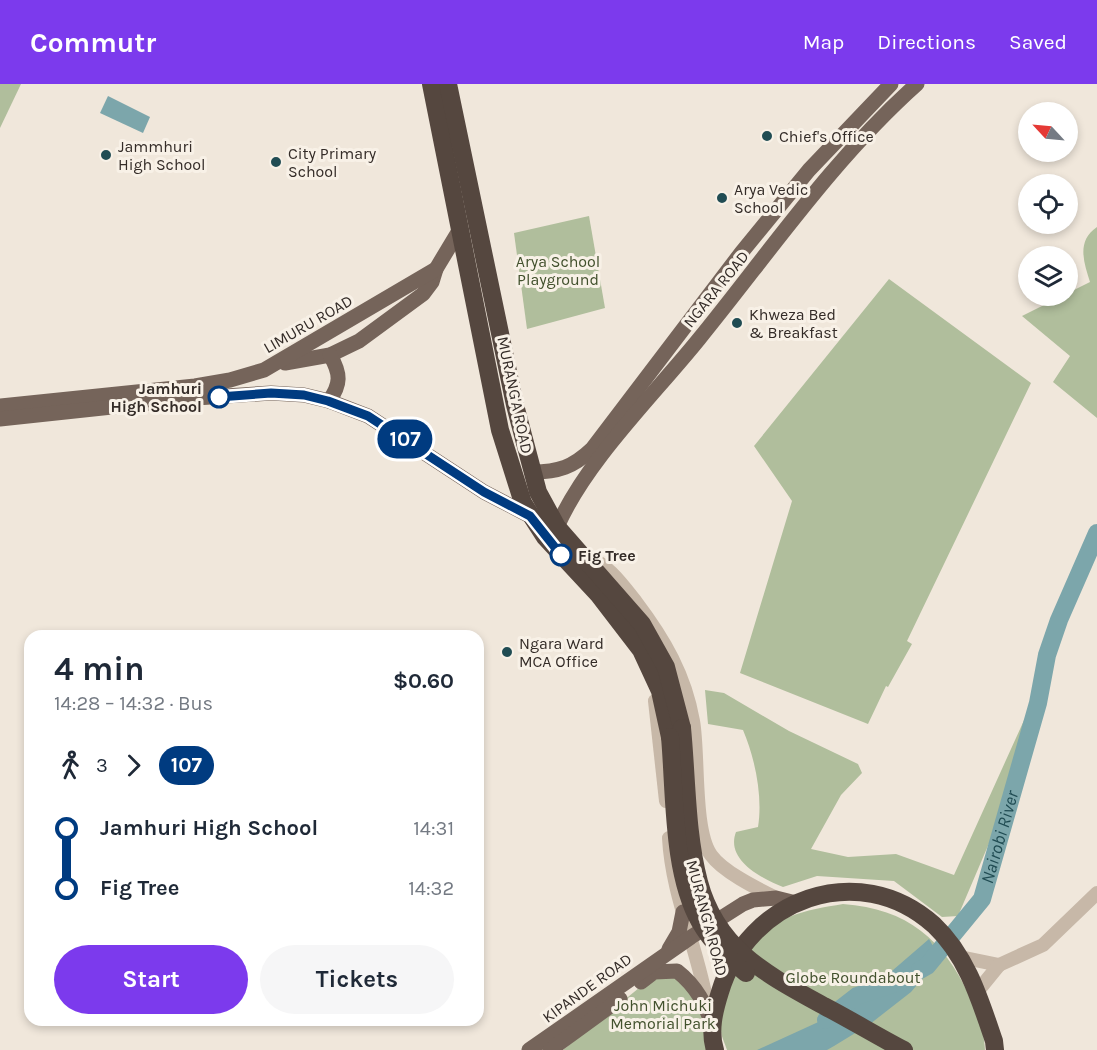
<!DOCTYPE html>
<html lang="en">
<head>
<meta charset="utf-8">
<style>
	:root { --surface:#fff; --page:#f6f6f7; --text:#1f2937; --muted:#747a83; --accent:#7c3aed }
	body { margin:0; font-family:Karla,sans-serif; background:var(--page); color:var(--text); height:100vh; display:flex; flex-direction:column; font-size:22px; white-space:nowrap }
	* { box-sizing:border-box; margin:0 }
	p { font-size:20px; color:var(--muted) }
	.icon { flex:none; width:33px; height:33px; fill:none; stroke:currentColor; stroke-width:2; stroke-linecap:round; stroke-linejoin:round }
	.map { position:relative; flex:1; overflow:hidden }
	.drawer { position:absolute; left:24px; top:546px; width:460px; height:396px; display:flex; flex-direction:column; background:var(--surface); border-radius:18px; box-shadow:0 3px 9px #0003 }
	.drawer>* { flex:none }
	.badge { padding:0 12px; border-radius:20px; font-size:21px; line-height:39px }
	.needle { width:39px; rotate:296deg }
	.tools { position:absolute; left:1018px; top:18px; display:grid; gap:12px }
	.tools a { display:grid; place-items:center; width:60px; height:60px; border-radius:50%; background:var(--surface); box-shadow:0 3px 9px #0003; font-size:30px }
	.map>.badge { position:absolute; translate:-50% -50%; box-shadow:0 0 0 3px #fff }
	.legs { display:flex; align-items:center; gap:9px; height:66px; padding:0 30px; font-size:20px }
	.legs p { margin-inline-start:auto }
	.head { display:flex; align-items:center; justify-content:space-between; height:102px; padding:0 30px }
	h1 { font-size:33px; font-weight:700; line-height:45px }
	.button { display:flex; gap:12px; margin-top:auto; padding:12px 30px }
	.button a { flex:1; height:69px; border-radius:36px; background:var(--accent); color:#fff; font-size:24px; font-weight:700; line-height:69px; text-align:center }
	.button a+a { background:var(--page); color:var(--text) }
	ul { padding:0 30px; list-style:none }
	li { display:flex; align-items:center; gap:21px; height:60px; font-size:22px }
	li i { display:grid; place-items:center; width:9px; height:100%; margin:0 8px; background:currentColor }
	li i::after { content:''; width:15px; height:15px; margin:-8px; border:4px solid; border-radius:50%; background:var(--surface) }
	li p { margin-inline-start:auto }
	li:first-child i { background:linear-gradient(#0000 50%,currentColor 0) }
	li:last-child i { background:linear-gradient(currentColor 50%,#0000 0) }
	header { display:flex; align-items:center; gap:36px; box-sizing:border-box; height:84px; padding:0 30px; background:var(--accent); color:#fff }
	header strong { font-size:28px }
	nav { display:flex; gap:33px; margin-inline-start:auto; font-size:21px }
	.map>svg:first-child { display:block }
	.green { fill:#b0be9c }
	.water { fill:#7ca6ab }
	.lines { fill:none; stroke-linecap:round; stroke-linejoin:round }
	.river { stroke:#7ca6ab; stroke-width:18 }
	.minor { stroke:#c7b8a8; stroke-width:14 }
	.major { stroke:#75645a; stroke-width:15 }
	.highway { stroke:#55473f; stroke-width:18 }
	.highway-bridge { stroke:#55473f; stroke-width:18 }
	.line-1-casing { stroke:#fff; stroke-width:14 }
	.line-1 { stroke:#003b80; stroke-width:9 }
	.poi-dot { fill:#204c53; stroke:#f8f1e7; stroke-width:2 }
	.stop-1-dot { fill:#fff; stroke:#003b80; stroke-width:3 }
	.labels { text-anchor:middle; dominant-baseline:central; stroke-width:6; stroke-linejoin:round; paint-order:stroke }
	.poi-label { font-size:16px; fill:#342c28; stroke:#f8f1e7; text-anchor:start }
	.park-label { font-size:16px; fill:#42512d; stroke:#f8f1e7 }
	.street-label { font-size:16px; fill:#342c28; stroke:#f8f1e7 }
	.stop-label { font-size:16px; font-weight:bold; fill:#342c28; stroke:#f8f1e7; text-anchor:end }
	.water-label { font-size:18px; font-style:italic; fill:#204c53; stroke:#f8f1e7 }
</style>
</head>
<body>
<header>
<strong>Commutr</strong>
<nav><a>Map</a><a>Directions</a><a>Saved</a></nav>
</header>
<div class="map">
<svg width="1097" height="966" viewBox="0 0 1097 966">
	<rect width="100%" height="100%" fill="#f0e7db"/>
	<g class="green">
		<path d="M 0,0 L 21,0 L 0,44 Z"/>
		<path d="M 589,132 L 605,224 L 527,245 L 514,149 Z"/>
		<path d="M 1097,143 L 1097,334 L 1053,298 L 1070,272 L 1022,232 L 1090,198 C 1084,179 1076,157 1097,143 Z"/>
		<path d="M 889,195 L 1031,299 L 907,557 L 912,560 L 888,603 L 886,602 L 868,640 L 740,589 L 792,417 L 754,362 Z"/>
		<path d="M 705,606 L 724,609 L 789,647 L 858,680 L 862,689 L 841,711 L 811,765 L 848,773 L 896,770 L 954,791 L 1025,634 L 993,750 L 958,832 L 942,833 L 894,797 L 817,792 L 783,803 C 763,795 725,776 736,748 L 758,743 C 763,713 755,674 743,646 L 708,640 Z"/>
		<path d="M 843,820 C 908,825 943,855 970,913 C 978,932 984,946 985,966 L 727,966 C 725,960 722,954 721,948 C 717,910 753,848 789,833 C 806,826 825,823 843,820 Z"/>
		<path d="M 667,891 L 689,896 L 715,966 L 563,966 L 650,895 Z"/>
	</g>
	<g class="water">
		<path d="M 108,12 L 150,33 L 143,49 L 100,29 Z"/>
		<path d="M 929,855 L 940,874 L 911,908 L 870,940 L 834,962 L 827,966 L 757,966 L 849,924 Z"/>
	</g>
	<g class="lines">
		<g class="river">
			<path id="s1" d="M 920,886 L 927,882 L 982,815 L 1038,619 L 1047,571 L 1059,536 L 1097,449"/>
			<path d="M 826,936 L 857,912 L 893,900"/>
		</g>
		<g class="minor">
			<path d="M 583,470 C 606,478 622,500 636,518 C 664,555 685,591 693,637 C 699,670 693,746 711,771 C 723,788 758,805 776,814"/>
			<path d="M 655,617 L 666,717"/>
			<path d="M 669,754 C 672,813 699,867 708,925"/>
			<path d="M 960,873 L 999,881"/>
			<path d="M 999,881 L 1043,861 L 1097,809"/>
			<path d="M 977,908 L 999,881"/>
		</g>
		<g class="major">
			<path d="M 285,279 L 330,271 L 359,257 L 423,210 L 432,198 L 436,185"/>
			<path d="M 329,317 C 341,300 341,290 330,271"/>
			<path d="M 0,322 L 195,302 L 230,296 L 264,286 L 436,185 L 460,145"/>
			<path d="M 0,335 L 196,314 L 271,309 L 304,311 L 329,317 L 368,332 L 484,408 L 530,432"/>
			<path d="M 532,388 C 559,388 573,383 592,365 L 741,169 L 809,86 L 891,0"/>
			<path d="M 557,443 C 586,377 653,312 699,255 C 769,169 833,75 917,0"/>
			<path d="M 669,865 L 679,848 L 683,828"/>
			<path d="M 641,898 L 654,888 L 677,887 C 695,901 708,922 712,944"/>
			<path d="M 529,966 L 691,853 L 743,820 L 753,816 L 776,814 L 796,819"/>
			<path d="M 550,966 L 620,915"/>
		</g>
		<g class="highway">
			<path d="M 431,0 L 500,346 L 523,419 L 545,453 L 598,510 L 641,566 L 660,607 L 670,653"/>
			<path d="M 448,0 L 515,321 L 538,408 L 557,443 L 642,540 L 666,583 L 682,644"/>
			<path d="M 715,966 C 709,947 714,927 720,908 C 747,816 858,773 934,841 C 967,872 980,916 994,957 L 995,966"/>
		</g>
		<g class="highway-bridge">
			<path d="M 682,644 C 687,695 686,749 699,798 C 717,866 768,891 824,922 C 851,936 877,952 904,966"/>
			<path d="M 670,653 C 675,709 672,789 700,838 C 712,859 728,874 746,889"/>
		</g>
	</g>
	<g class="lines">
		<defs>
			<path id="line-1" d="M 219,313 L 271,309 L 304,311 L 328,317 L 368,332 L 484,408 L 530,432 L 561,471"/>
		</defs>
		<use href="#line-1" class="line-1-casing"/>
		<use href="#line-1" class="line-1"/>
	</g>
	<g class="poi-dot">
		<circle cx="767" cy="52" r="6"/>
		<circle cx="106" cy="71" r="6"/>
		<circle cx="276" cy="78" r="6"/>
		<circle cx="722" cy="114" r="6"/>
		<circle cx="737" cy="239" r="6"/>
		<circle cx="507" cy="568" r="6"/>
	</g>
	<g class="stop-1-dot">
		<circle cx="219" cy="313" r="10"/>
		<circle cx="561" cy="471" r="10"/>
	</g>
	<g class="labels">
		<g class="poi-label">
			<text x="779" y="52">Chief's Office</text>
			<text x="118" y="62">Jammhuri<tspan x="118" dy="18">High School</tspan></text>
			<text x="288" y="69">City Primary<tspan x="288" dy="18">School</tspan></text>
			<text x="734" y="105">Arya Vedic<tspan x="734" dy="18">School</tspan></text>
			<text x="749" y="230">Khweza Bed<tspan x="749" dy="18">&amp; Breakfast</tspan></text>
			<text x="519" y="559">Ngara Ward<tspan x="519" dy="18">MCA Office</tspan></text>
		</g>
		<g class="park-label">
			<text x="558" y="177">Arya School<tspan x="558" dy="18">Playground</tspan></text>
			<text x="853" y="893">Globe Roundabout</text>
			<text x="663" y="921">John Michuki<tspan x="663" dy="18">Memorial Park</tspan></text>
		</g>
		<g class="street-label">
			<text transform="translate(716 205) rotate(-51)">NGARA ROAD</text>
			<text transform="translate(308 240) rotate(-30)">LIMURU ROAD</text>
			<text transform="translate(515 311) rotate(78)">MURANG'A ROAD</text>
			<text transform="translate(707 834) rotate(75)">MURANG'A ROAD</text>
			<text transform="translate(587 904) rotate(-36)">KIPANDE ROAD</text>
		</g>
		<g class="stop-label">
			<text x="202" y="304">Jamhuri<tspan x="202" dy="18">High School</tspan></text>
			<text x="578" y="471" text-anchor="start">Fig Tree</text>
		</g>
		<g class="water-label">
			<text stroke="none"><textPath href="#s1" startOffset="159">Nairobi River</textPath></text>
		</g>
	</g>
</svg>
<div class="tools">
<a><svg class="needle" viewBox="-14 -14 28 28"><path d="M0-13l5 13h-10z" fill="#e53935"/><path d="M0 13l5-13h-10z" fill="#747a83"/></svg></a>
<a><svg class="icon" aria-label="locate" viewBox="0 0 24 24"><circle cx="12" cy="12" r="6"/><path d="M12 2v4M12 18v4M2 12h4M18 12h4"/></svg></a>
<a><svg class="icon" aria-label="layers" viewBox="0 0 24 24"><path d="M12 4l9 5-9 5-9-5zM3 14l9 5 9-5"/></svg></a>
</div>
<b class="badge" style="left:405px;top:355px;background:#003b80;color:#fff">107</b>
<section class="drawer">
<div class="head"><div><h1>4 min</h1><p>14:28 – 14:32 · Bus</p></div><b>$0.60</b></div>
<div class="legs"><svg class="icon" aria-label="walk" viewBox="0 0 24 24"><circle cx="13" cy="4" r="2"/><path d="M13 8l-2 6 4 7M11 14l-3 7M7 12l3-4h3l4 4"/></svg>3<svg class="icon" aria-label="forward" viewBox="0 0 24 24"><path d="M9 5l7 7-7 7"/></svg><b class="badge" style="background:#003b80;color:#fff">107</b></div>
<ul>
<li><i style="color:#003b80"></i><b>Jamhuri High School</b><p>14:31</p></li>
<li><i style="color:#003b80"></i><b>Fig Tree</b><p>14:32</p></li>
</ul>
<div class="button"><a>Start</a><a>Tickets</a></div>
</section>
</div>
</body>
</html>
